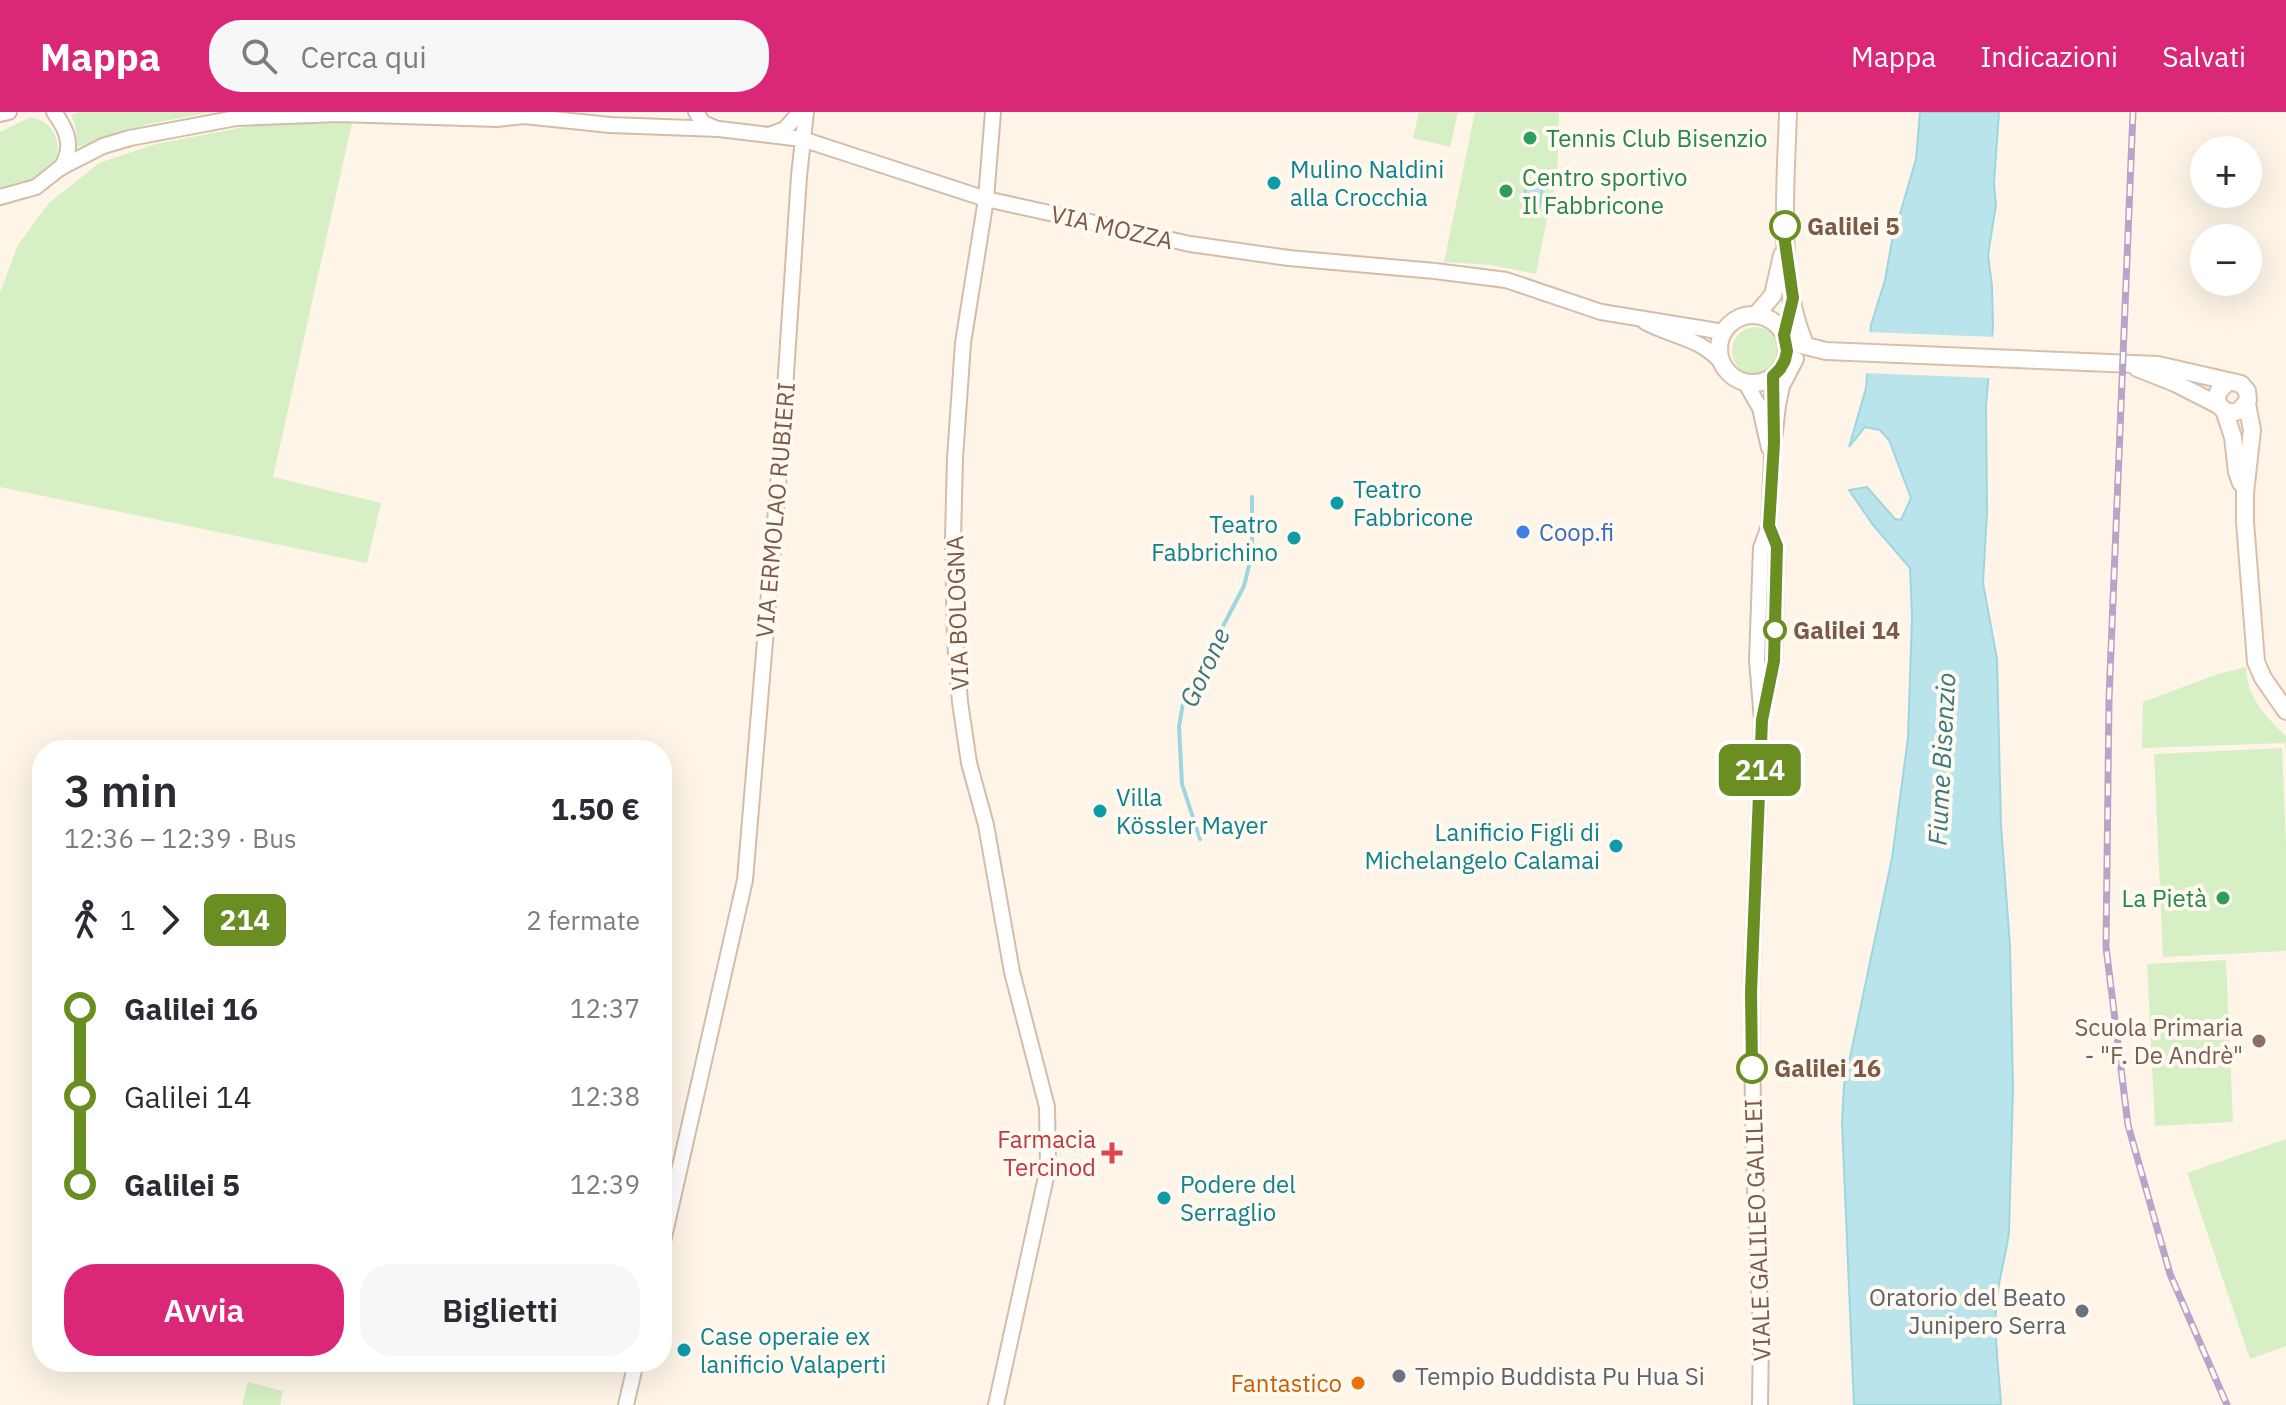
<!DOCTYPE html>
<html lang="it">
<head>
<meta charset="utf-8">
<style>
	:root { --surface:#fff; --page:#f7f7f7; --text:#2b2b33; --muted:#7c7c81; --accent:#db2777 }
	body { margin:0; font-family:"IBM Plex Sans",sans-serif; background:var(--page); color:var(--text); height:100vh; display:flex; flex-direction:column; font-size:30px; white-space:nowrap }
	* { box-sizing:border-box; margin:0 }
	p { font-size:26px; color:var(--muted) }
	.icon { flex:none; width:44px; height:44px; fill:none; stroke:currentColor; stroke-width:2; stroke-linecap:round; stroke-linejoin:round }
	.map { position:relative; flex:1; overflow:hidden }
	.sheet { position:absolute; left:32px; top:628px; width:640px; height:632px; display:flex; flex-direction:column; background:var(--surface); border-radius:32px; box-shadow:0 8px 32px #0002 }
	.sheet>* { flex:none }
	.badge { padding:0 16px; border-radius:12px; font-size:28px; line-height:52px }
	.controls { position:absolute; left:2190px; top:24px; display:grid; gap:16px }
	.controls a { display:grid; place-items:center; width:72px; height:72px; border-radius:50%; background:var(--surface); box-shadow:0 8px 32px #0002; font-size:40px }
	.map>.badge { position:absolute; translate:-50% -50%; box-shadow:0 0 0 4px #fff }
	.legs { display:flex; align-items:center; gap:12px; height:88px; padding:0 32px; font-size:26px }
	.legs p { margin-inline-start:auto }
	.head { display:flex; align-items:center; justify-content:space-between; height:136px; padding:0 32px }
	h1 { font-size:44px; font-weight:600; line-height:60px }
	.primary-button { display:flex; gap:16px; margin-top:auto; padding:16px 32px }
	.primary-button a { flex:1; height:92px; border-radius:32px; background:var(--accent); color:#fff; font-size:32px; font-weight:600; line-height:92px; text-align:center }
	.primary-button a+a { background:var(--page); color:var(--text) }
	ul { padding:0 32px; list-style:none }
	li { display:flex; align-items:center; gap:28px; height:88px; font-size:30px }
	li i { display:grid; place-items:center; width:12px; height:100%; margin:0 10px; background:currentColor }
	li i::after { content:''; width:20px; height:20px; margin:-10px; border:6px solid; border-radius:50%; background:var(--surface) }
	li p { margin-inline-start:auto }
	li:first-child i { background:linear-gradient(#0000 50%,currentColor 0) }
	li:last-child i { background:linear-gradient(currentColor 50%,#0000 0) }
	header { display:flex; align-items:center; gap:48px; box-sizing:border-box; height:112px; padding:0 40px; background:var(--accent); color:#fff }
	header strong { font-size:38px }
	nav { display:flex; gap:44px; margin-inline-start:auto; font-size:28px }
	.search { width:560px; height:72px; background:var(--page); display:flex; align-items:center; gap:20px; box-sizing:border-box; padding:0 28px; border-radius:32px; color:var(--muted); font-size:30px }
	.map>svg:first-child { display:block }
	.green { fill:#d6efc4 }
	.water { fill:#b9e4eb; stroke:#9ed5de; stroke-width:2 }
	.pier { fill:#fef5e8 }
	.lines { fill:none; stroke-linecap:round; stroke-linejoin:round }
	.stream { stroke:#9ed5de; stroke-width:4 }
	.tertiary-casing { stroke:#d3bcab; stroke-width:18 }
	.secondary-casing { stroke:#d9bfab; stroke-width:20 }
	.tertiary { stroke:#fff; stroke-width:14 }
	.secondary { stroke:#fff; stroke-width:16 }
	.rail-casing { stroke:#b8a3cb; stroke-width:7 }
	.rail { stroke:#fff9f0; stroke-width:4; stroke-dasharray:12; stroke-linecap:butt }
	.line-1-casing { stroke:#fff; stroke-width:18 }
	.line-1 { stroke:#6b8e23; stroke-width:12 }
	.leisure-dot { fill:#2e9e5b; stroke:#fff9f0; stroke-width:3 }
	.culture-dot { fill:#0f9aa8; stroke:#fff9f0; stroke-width:3 }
	.stop-1-dot { fill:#fff; stroke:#6b8e23; stroke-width:4 }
	.shop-dot { fill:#3f7fe0; stroke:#fff9f0; stroke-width:3 }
	.education-dot { fill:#8d6e63; stroke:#fff9f0; stroke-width:3 }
	.health-dot { fill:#e0444e; stroke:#fff9f0; stroke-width:3 }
	.worship-dot { fill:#6b7280; stroke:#fff9f0; stroke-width:3 }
	.food-dot { fill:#e8710a; stroke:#fff9f0; stroke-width:3 }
	.labels { text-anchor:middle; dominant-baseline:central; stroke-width:8; stroke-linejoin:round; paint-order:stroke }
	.leisure-label { font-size:24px; fill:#27864d; stroke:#fff9f0; text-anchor:start }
	.culture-label { font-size:24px; fill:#0d838f; stroke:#fff9f0; text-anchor:start }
	.stop-label { font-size:24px; font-weight:bold; fill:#7c5a48; stroke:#fff9f0; text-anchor:start }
	.street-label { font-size:24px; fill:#7c5a48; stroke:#fff9f0 }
	.shop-label { font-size:24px; fill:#366cbe; stroke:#fff9f0; text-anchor:start }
	.education-label { font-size:24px; fill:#785e54; stroke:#fff9f0; text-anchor:end }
	.health-label { font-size:24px; fill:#be3a42; stroke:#fff9f0; text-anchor:end }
	.worship-label { font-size:24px; fill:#5b616d; stroke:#fff9f0; text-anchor:end }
	.food-label { font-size:24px; fill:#c56008; stroke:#fff9f0; text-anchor:end }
	.water-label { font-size:26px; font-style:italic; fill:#3a7883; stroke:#fff9f0 }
</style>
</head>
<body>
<header>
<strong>Mappa</strong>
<div class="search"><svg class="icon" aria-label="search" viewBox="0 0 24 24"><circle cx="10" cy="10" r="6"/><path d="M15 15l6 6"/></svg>Cerca qui</div>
<nav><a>Mappa</a><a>Indicazioni</a><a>Salvati</a></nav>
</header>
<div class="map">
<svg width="2286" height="1293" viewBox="0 0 2286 1293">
	<rect width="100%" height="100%" fill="#fef5e8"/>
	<g class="green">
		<path d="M 79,0 L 212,0 L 149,12 L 78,35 L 75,13 L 71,3 Z"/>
		<path d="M 1419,0 L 1458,0 L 1450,35 L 1413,26 Z"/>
		<path d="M 1475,0 L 1559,0 L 1557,72 L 1551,86 L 1536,162 L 1491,153 L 1444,150 Z"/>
		<path d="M 30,5 C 41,7 50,12 55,23 C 69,59 25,73 0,81 L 0,20 Z"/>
		<path d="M 352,11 L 273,365 L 381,391 L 367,451 L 0,375 L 0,181 L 18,133 L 49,91 L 99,51 L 156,32 L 255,13 Z"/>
		<circle cx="1756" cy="239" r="24"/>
		<path d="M 2246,555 C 2247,585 2265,604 2286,624 L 2286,638 L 2285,631 L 2142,636 L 2143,590 L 2218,562 Z"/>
		<path d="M 2282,636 L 2286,732 L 2286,839 L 2163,845 L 2154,642 Z"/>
		<path d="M 2226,848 L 2233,1010 L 2155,1014 L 2147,852 Z"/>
		<path d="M 2286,1027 L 2286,1234 L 2250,1247 L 2187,1061 Z"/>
		<path d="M 248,1270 L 283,1279 L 280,1293 L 242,1293 Z"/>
	</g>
	<g class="water">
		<path d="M 1920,0 L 1999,0 L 1994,71 L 1996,93 L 1988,143 L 1992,174 L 1993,215 L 1986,293 L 1987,401 L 1983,471 L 1997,547 L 2001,713 L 2010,834 L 2013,976 L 2009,1120 C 2006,1145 1998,1168 1996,1193 C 1994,1226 1999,1260 2001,1293 L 1854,1293 L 1842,1010 L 1844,974 L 1892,746 L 1908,626 L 1912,505 L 1910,456 L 1873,413 L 1849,378 L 1867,375 L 1895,407 L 1901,408 L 1911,386 L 1889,328 L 1880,318 L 1865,315 L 1849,335 L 1866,276 L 1871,213 L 1885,168 L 1892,129 L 1916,47 Z"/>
		<path d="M 1526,70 L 1543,73 L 1538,104 L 1522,101 Z"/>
	</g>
	<path class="pier" d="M 1866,220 L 1996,225 L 1992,266 L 1863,261 Z"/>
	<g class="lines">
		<path class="stream" d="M 1200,727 L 1182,672 L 1179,615 L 1183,591 L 1244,474 L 1252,442 L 1252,385"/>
		<defs>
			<g id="tertiary">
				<path d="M 54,0 C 68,19 74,35 61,56"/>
				<path d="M 696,0 L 703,11 L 715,16"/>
				<path d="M 993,0 L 986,87 L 963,231 L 955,346 L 953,426 L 955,528 L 960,590 L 969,651 L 986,713 L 1012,860 L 1047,995 L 1048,1056 L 996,1293"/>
				<path d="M 0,2 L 9,0"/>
				<path d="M 769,23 L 785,17 L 800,0"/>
				<path d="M 0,85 L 36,75 L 60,56 L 103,34 L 130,26 L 236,6 L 339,2 L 497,7 L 524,4 L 610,13 L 719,17 L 802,27 L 986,87 L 1190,132 L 1289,146 L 1435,159 L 1506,168 L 1601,200 L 1724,220"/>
				<path d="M 1645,210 C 1673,225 1701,226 1722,251"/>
				<path d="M 1745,270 L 1760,296 L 1769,336"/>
				<path d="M 1772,290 L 1773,264"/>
				<path d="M 1765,592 L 1774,549 L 1777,434 L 1769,414"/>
				<path d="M 662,1134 L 745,768 L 781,338 L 799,64 L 806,0"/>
				<path d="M 626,1293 L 636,1250"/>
				<path d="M 1760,1293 L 1761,1225 L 1754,1049 L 1751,880 L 1762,608 L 1757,548 L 1761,436 L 1769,414 L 1772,345 L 1778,293 L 1782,274 L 1796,247"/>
			</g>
			<g id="secondary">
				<path d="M 1788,0 C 1786,71 1776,169 1806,234"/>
				<path d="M 1756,203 L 1773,183 L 1782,143"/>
				<circle cx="1753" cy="237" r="34"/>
				<path d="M 1786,229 L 1826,239 L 2158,253 L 2241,272 L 2247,279 L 2248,288 L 2239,299 C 2229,302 2222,299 2217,290 L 2218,280 L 2228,270"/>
				<path d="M 2137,256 L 2175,271 L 2220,294"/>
				<path d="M 2247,292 L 2252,318 L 2245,381 L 2245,410 L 2256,550 L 2263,566 L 2286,599"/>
				<path d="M 2224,298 L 2233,325 L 2237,360 L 2241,371"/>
			</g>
		</defs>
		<use href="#tertiary" class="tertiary-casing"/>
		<use href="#secondary" class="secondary-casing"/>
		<use href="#tertiary" class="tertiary"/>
		<use href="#secondary" class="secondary"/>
		<defs>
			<path id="rail" d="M 2133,0 L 2109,587 L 2106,835 L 2128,1013 L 2170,1162 L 2227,1293"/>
		</defs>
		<use href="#rail" class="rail-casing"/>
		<use href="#rail" class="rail"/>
	</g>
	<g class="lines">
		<defs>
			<path id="line-1" d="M 1752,956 L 1751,880 L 1762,608 L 1774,549 L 1777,434 L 1769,414 L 1774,331 L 1773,264 L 1780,257 L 1785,248 L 1787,239 L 1784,223 L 1793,186 L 1785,130 L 1785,114"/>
		</defs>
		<use href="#line-1" class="line-1-casing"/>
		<use href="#line-1" class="line-1"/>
	</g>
	<g class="leisure-dot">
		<circle cx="1530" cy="26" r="8"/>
		<circle cx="1506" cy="79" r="8"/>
		<circle cx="2223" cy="786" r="8"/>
	</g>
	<g class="culture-dot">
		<circle cx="1274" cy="71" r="8"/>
		<circle cx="1337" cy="391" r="8"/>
		<circle cx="1294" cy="426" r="8"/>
		<circle cx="1100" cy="699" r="8"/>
		<circle cx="1616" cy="734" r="8"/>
		<circle cx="1164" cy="1086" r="8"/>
		<circle cx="684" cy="1238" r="8"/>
	</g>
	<g class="stop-1-dot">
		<circle cx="1785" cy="114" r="14"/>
		<circle cx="1775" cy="518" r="10"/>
		<circle cx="1752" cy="956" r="14"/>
	</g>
	<circle class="shop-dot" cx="1523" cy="420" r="8"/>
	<circle class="education-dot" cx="2259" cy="929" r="8"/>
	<path class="health-dot" d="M1108 1029h8v8h8v8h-8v8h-8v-8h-8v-8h8z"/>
	<g class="worship-dot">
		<circle cx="2082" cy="1199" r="8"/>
		<circle cx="1399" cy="1264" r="8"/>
	</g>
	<circle class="food-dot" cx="1358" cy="1271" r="8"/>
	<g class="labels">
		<g class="leisure-label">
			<text x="1546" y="26">Tennis Club Bisenzio</text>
			<text x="1522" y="65">Centro sportivo<tspan x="1522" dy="28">Il Fabbricone</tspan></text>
			<text x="2207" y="786" text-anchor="end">La Pietà</text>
		</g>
		<g class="culture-label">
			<text x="1290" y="57">Mulino Naldini<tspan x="1290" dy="28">alla Crocchia</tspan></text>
			<text x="1353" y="377">Teatro<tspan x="1353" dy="28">Fabbricone</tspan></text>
			<text x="1278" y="412" text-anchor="end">Teatro<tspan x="1278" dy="28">Fabbrichino</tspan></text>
			<text x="1116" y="685">Villa<tspan x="1116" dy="28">Kössler Mayer</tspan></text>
			<text x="1600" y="720" text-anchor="end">Lanificio Figli di<tspan x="1600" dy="28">Michelangelo Calamai</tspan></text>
			<text x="1180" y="1072">Podere del<tspan x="1180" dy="28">Serraglio</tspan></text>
			<text x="700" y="1224">Case operaie ex<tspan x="700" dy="28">lanificio Valaperti</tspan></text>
		</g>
		<g class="stop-label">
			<text x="1807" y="114">Galilei 5</text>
			<text x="1793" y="518">Galilei 14</text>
			<text x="1774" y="956">Galilei 16</text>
		</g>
		<g class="street-label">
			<text transform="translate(1112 115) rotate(13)">VIA MOZZA</text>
			<text transform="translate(775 398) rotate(-85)">VIA ERMOLAO RUBIERI</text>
			<text transform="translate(957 501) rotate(-92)">VIA BOLOGNA</text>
			<text transform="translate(1757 1118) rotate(-92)">VIALE GALILEO GALILEI</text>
		</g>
		<g class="shop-label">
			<text x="1539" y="420">Coop.fi</text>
		</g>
		<g class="education-label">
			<text x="2243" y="915">Scuola Primaria<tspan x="2243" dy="28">- "F. De Andrè"</tspan></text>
		</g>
		<g class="health-label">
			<text x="1096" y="1027">Farmacia<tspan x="1096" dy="28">Tercinod</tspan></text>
		</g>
		<g class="worship-label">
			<text x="2066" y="1185">Oratorio del Beato<tspan x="2066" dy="28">Junipero Serra</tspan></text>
			<text x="1415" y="1264" text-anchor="start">Tempio Buddista Pu Hua Si</text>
		</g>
		<g class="food-label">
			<text x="1342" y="1271">Fantastico</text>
		</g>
		<g class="water-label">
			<text transform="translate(1204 555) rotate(-65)">Gorone</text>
			<text transform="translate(1941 647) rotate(-87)">Fiume Bisenzio</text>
		</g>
	</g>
</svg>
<div class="controls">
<a>+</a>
<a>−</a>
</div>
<b class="badge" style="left:1760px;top:658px;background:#6b8e23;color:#fff">214</b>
<section class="sheet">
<div class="head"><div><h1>3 min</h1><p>12:36 – 12:39 · Bus</p></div><b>1.50 €</b></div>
<div class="legs"><svg class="icon" aria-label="walk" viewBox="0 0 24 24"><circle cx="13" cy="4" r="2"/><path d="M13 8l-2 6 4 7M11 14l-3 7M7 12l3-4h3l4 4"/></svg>1<svg class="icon" aria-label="forward" viewBox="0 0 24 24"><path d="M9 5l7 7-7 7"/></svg><b class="badge" style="background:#6b8e23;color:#fff">214</b><p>2 fermate</p></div>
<ul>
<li><i style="color:#6b8e23"></i><b>Galilei 16</b><p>12:37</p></li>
<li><i style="color:#6b8e23"></i><span>Galilei 14</span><p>12:38</p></li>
<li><i style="color:#6b8e23"></i><b>Galilei 5</b><p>12:39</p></li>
</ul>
<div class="primary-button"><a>Avvia</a><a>Biglietti</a></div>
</section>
</div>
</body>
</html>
